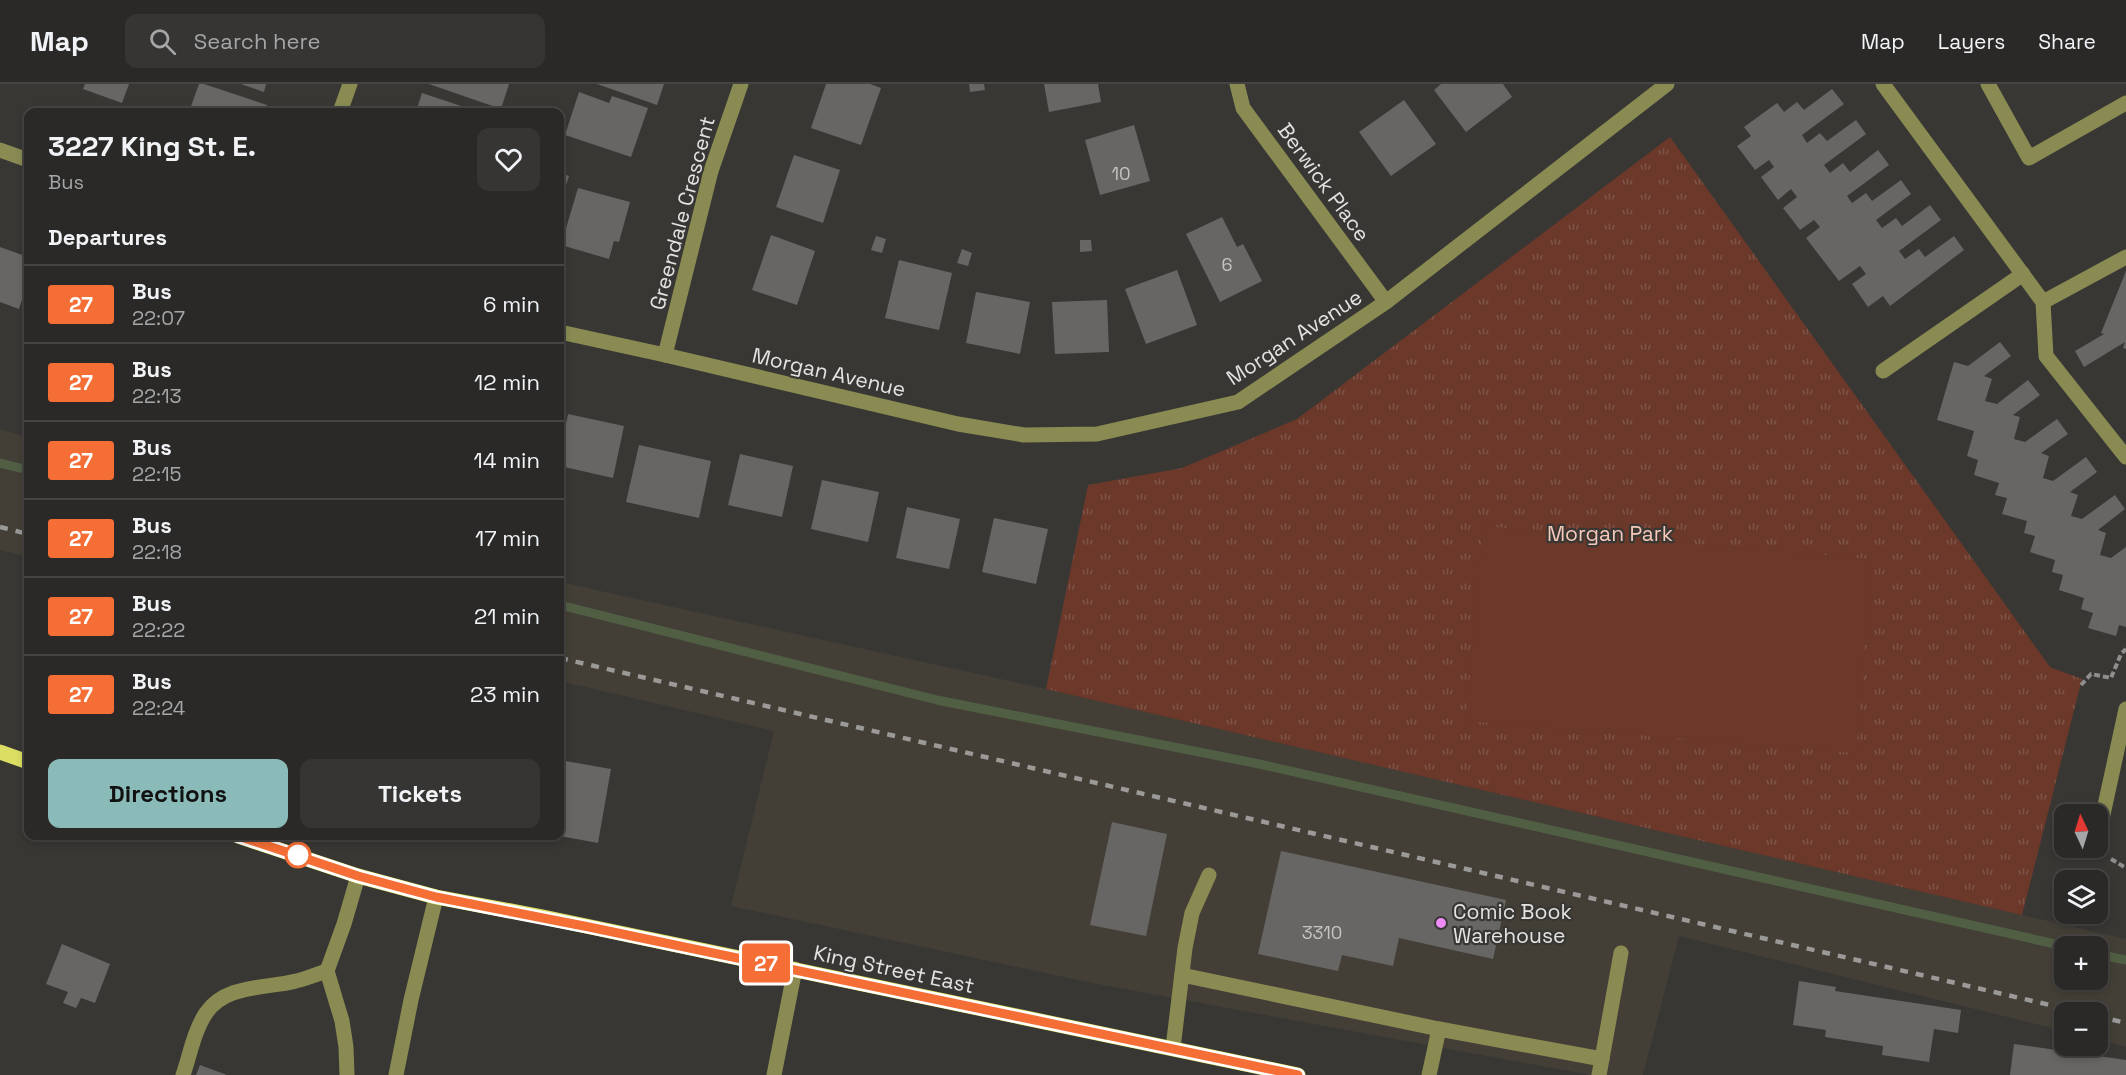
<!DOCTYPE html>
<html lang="en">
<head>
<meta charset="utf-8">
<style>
	:root { --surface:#2a2927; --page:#363533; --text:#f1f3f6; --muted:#a5a6a7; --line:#464544; --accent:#8bbbb9 }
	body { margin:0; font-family:"Space Grotesk",sans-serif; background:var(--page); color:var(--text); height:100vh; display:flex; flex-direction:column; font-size:22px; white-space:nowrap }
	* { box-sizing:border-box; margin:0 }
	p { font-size:20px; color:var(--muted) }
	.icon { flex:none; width:33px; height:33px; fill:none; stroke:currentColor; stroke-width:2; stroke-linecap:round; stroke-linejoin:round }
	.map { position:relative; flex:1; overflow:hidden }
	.side { position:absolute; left:24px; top:24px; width:540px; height:732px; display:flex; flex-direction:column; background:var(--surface); border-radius:12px; box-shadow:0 3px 9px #0003,0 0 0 2px var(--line) }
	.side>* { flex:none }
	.badge { padding:0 12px; border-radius:4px; font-size:21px; line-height:39px }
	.needle { width:39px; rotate:356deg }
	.buttons { position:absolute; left:2054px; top:720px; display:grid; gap:12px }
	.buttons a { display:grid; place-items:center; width:54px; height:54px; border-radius:12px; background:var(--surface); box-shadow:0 3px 9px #0003,0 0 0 2px var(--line); font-size:30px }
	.map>.badge { position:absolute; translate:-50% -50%; box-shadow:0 0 0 3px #fff }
	h2 { padding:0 24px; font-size:22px; line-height:54px }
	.round { display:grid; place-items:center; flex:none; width:63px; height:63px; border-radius:12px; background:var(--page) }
	.overview { display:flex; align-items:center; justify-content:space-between; height:102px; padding:0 24px }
	h1 { font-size:28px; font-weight:600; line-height:45px }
	.cta { display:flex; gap:12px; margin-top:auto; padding:12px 24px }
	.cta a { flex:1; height:69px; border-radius:12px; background:var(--accent); color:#111; font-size:24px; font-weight:600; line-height:69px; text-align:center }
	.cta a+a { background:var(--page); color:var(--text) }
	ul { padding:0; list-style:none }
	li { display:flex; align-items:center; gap:18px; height:78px; padding:0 24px; border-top:2px solid var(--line) }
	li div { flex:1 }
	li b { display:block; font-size:22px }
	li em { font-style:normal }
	li .badge { min-width:66px; font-weight:700; text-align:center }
	header { display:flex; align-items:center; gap:36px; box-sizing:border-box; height:84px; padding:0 30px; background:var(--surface); border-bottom:2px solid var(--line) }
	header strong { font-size:28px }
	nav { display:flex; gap:33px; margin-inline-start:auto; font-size:21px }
	.search { width:420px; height:54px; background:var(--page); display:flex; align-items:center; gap:15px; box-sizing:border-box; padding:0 21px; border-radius:12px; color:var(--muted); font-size:22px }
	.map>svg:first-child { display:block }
	.built { fill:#433f37; fill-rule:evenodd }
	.grass { fill:url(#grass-tufts) }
	.pitch { fill:#6b382a }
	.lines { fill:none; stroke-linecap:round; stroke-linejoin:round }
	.stream { stroke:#505f44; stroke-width:9 }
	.building { fill:#686664 }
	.path { stroke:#8f8e8c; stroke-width:4; stroke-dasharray:6 3; stroke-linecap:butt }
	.minor { stroke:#898b53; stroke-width:15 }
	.major { stroke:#dbde63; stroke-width:15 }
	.rail { stroke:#9b9a98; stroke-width:4.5; stroke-dasharray:8 8; stroke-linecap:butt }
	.line-casing { stroke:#fff; stroke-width:14 }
	.line { stroke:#f46e35; stroke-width:9 }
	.stop-dot { fill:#fff; stroke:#f46e35; stroke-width:3 }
	.poi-dot { fill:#ef8bf7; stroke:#383734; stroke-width:2 }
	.labels { text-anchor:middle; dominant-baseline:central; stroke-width:4.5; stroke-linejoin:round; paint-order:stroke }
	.number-label { font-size:18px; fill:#c5c4c2 }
	.street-label { font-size:21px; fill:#e4e3e2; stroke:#383734 }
	.park-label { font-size:21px; fill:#f6c8ba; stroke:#383734 }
	.poi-label { font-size:21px; fill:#e4e3e2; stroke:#383734; text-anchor:start }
</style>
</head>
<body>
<header>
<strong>Map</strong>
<div class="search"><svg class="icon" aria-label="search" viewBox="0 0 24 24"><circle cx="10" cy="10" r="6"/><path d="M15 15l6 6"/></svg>Search here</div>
<nav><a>Map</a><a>Layers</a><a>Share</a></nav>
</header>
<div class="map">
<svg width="2126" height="991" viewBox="0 0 2126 991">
	<defs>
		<pattern id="grass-tufts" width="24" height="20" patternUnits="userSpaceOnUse" patternTransform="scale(1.5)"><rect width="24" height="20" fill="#6b382a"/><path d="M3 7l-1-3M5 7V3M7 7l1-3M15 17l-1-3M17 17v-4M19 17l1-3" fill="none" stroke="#805549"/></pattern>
	</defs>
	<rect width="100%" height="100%" fill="#383734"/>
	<g class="built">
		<path d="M 0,345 L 28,354 L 28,473 L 0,466 Z"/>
		<path d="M 560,498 L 1046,605 L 2126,855 L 2126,963 L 2097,955 L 2097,928 L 2064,928 L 2064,947 L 1679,852 L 1643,991 L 1590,991 L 1092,899 L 731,822 L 774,647 L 560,597 ZM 2064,862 L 2097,862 L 2097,896 L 2064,896 Z"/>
	</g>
	<path class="grass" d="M 1670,53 L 2050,583 L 2082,595 L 2022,831 L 1046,605 L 1088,401 L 1182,384 L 1297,335 Z"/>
	<path class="pitch" d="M 1483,442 L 1872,475 L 1856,669 L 1466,637 Z"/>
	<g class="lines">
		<g class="stream">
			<path d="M 0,379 L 28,386"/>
			<path d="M 560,521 L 937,616 L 1259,680 L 2064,862"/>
			<path d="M 2097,870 L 2126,876"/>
		</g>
	</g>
	<g class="building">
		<path d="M 85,0 L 129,0 L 122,19 L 83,5 Z"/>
		<path d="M 199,0 L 204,0 L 267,21 L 265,28 L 189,28 Z"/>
		<path d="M 241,0 L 266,0 L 264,8 Z"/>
		<path d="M 429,0 L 509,0 L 501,25 Z"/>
		<path d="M 597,0 L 664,0 L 657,21 Z"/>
		<path d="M 826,0 L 870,0 L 881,4 L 861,61 L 811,44 Z"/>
		<path d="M 969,0 L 984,0 L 985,6 L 970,8 Z"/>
		<path d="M 1044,0 L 1098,0 L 1101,18 L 1049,28 Z"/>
		<path d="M 1441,0 L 1503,0 L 1512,13 L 1466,48 L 1434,6 Z"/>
		<path d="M 1832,5 L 1844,20 L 1802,51 L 1807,59 L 1820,49 L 1827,57 L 1856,36 L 1866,50 L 1824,81 L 1830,89 L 1843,79 L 1850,88 L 1878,66 L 1889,81 L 1847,112 L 1852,119 L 1866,109 L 1872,117 L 1901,96 L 1911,110 L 1876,136 L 1882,144 L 1896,134 L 1902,142 L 1930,121 L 1941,136 L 1899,167 L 1905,175 L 1919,165 L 1925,173 L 1954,152 L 1964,166 L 1890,222 L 1883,212 L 1868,223 L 1852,200 L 1866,190 L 1860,182 L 1839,197 L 1806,154 L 1820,143 L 1814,136 L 1800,146 L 1783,124 L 1797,113 L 1791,105 L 1778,116 L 1761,93 L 1774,83 L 1769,76 L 1755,86 L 1737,62 L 1751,52 L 1744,43 L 1777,19 L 1784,28 L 1797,18 L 1804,26 Z"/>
		<path d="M 579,8 L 609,19 L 612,12 L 648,24 L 631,73 L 565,51 Z"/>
		<path d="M 422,9 L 479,28 L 416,28 Z"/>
		<path d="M 1404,16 L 1436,60 L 1391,92 L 1359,48 Z"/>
		<path d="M 1134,41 L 1150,97 L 1100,111 L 1085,56 Z"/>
		<path d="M 794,71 L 840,86 L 823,139 L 776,123 Z"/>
		<path d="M 560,89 L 569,92 L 560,119 Z"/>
		<path d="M 578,104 L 630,118 L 619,158 L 614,157 L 609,175 L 561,161 Z"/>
		<path d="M 1222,133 L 1237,163 L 1243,160 L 1262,197 L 1220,218 L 1186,150 Z"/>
		<path d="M 771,151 L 815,167 L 797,221 L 752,206 Z"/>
		<path d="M 876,152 L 886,155 L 882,169 L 871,166 Z"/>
		<path d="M 1080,156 L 1091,156 L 1092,167 L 1080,168 Z"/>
		<path d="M 0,163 L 28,173 L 28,197 L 19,225 L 0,218 Z"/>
		<path d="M 962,165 L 972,169 L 968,182 L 957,179 Z"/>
		<path d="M 899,176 L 952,189 L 939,246 L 885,234 Z"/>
		<path d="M 1177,186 L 1197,241 L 1146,260 L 1125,205 Z"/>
		<path d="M 2126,187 L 2126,265 L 2123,264 L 2125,258 L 2084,283 L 2075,267 L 2104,250 L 2101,249 Z"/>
		<path d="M 976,208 L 1030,218 L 1020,270 L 966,259 Z"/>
		<path d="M 1107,216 L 1109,268 L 1055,270 L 1052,218 Z"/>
		<path d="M 2000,258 L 2011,272 L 1984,292 L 1992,295 L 1985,317 L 1997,320 L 2028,296 L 2040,311 L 2013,331 L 2020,333 L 2014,355 L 2025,358 L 2057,335 L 2068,350 L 2041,369 L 2049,372 L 2043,394 L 2053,397 L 2086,373 L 2097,388 L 2070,408 L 2078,411 L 2071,432 L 2082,435 L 2115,411 L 2125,425 L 2098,446 L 2106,449 L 2100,471 L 2111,474 L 2126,463 L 2126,543 L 2119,541 L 2116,552 L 2088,544 L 2093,529 L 2081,525 L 2084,514 L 2059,506 L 2063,491 L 2052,488 L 2055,476 L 2030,468 L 2035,452 L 2024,449 L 2027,437 L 2002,430 L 2007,414 L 1995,411 L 1999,399 L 1974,391 L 1978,376 L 1967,372 L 1974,347 L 1937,336 L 1954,278 L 1968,282 Z"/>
		<path d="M 568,330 L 624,342 L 613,394 L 560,382 L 560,368 Z"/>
		<path d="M 639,361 L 711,377 L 699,434 L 626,418 Z"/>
		<path d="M 740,370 L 793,382 L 782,433 L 728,421 Z"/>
		<path d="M 822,396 L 879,408 L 868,458 L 811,445 Z"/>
		<path d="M 907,423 L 960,435 L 949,485 L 896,474 Z"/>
		<path d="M 994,434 L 1048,445 L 1036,500 L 982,488 Z"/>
		<path d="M 560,676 L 611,685 L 598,759 L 560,752 L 563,721 L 560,720 Z"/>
		<path d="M 1112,738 L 1167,750 L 1146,852 L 1090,841 Z"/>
		<path d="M 1281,767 L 1506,816 L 1493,875 L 1399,854 L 1393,882 L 1342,871 L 1338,887 L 1258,870 Z"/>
		<path d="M 62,860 L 110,880 L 95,919 L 81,914 L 76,924 L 63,919 L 68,908 L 46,900 Z"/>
		<path d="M 1799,897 L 1836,903 L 1835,907 L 1961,926 L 1958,949 L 1934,945 L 1929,978 L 1882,971 L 1883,962 L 1825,953 L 1826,946 L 1793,941 Z"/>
		<path d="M 2014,960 L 2126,976 L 2126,991 L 2010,991 Z"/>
		<path d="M 200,981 L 227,991 L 196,991 Z"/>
	</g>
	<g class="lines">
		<g class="path">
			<path d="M 2081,601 L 2091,590 L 2111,594 L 2121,570 L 2126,565"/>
			<path d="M 2111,775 L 2126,784"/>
		</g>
		<g class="minor">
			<path d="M 1237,0 L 1243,24 L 1386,218"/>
			<path d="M 1883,0 L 2043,218 L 2046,272 L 2126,373"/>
			<path d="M 1988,0 L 2029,74 L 2126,19"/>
			<path d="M 340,28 L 350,0"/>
			<path d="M 0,66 L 28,76"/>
			<path d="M 2043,218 L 2126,173"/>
			<path d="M 560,248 L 665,271 L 958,340 L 1024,351 L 1097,350 L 1238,318 L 1386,218 L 1667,0"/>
			<path d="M 665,271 L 711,87 L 741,0"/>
			<path d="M 1883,287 L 2023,190"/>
			<path d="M 2097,758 L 2126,625"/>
			<path d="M 1182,891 L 1439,945 L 1602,975 L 1621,869"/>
			<path d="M 1173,964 L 1185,864 L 1192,829 L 1209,791"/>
			<path d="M 183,991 C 190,971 194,947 206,929 C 226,900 265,905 296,897 C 306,895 317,890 327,887"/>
			<path d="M 347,991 L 346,963 L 342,937 L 327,887 L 344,840 L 358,792"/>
			<path d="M 396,991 L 411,916 L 436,813"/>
			<path d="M 774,991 L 795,885"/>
			<path d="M 1429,991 L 1439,945"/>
			<path d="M 1599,991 L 1602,975"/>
		</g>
		<g class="major">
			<path d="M 0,668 L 28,678"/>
			<path d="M 238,752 L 358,792 L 436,813 L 543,833 L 1298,991"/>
		</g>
		<g class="rail">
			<path d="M 0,443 L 28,450"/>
			<path d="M 560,574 L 2080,928"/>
			<path d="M 2097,932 L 2126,939"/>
		</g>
	</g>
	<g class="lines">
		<defs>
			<path id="line" d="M 238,752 L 358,792 L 436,813 L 589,843 L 1298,991"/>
		</defs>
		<use href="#line" class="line-casing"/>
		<use href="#line" class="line"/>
	</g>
	<circle class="stop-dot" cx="298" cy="771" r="12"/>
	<circle class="poi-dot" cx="1441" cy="839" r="6"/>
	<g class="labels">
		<g class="number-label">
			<text x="1121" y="89">10</text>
			<text x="1227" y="180">6</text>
			<text x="1322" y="848">3310</text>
		</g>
		<g class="street-label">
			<text transform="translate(1324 98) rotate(54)">Berwick Place</text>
			<text transform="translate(682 129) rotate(-75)">Greendale Crescent</text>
			<text transform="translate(1294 253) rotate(-33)">Morgan Avenue</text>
			<text transform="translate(829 288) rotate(13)">Morgan Avenue</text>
			<text transform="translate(894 885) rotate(12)">King Street East</text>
		</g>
		<g class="park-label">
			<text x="1610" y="449">Morgan Park</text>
		</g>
		<g class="poi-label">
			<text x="1453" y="827">Comic Book<tspan x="1453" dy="24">Warehouse</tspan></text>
		</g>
	</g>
</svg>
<div class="buttons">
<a><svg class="needle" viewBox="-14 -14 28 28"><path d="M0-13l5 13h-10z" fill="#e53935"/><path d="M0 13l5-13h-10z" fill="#a5a6a7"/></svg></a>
<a><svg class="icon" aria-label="layers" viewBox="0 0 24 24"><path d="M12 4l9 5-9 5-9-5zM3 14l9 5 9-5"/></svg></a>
<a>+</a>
<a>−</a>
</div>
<b class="badge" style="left:766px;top:879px;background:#f46e35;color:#fff">27</b>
<section class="side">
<div class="overview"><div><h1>3227 King St. E.</h1><p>Bus</p></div><a class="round"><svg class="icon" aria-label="heart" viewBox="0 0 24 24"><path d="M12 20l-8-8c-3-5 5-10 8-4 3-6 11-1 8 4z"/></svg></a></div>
<h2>Departures</h2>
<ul>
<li><span class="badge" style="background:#f46e35;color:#fff">27</span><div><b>Bus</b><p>22:07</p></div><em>6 min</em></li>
<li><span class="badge" style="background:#f46e35;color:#fff">27</span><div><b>Bus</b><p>22:13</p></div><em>12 min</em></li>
<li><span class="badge" style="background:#f46e35;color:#fff">27</span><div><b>Bus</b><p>22:15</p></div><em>14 min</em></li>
<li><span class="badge" style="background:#f46e35;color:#fff">27</span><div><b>Bus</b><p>22:18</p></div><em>17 min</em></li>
<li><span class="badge" style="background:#f46e35;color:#fff">27</span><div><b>Bus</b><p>22:22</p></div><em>21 min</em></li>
<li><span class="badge" style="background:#f46e35;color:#fff">27</span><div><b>Bus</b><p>22:24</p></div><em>23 min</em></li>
</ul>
<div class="cta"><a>Directions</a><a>Tickets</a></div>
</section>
</div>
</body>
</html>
